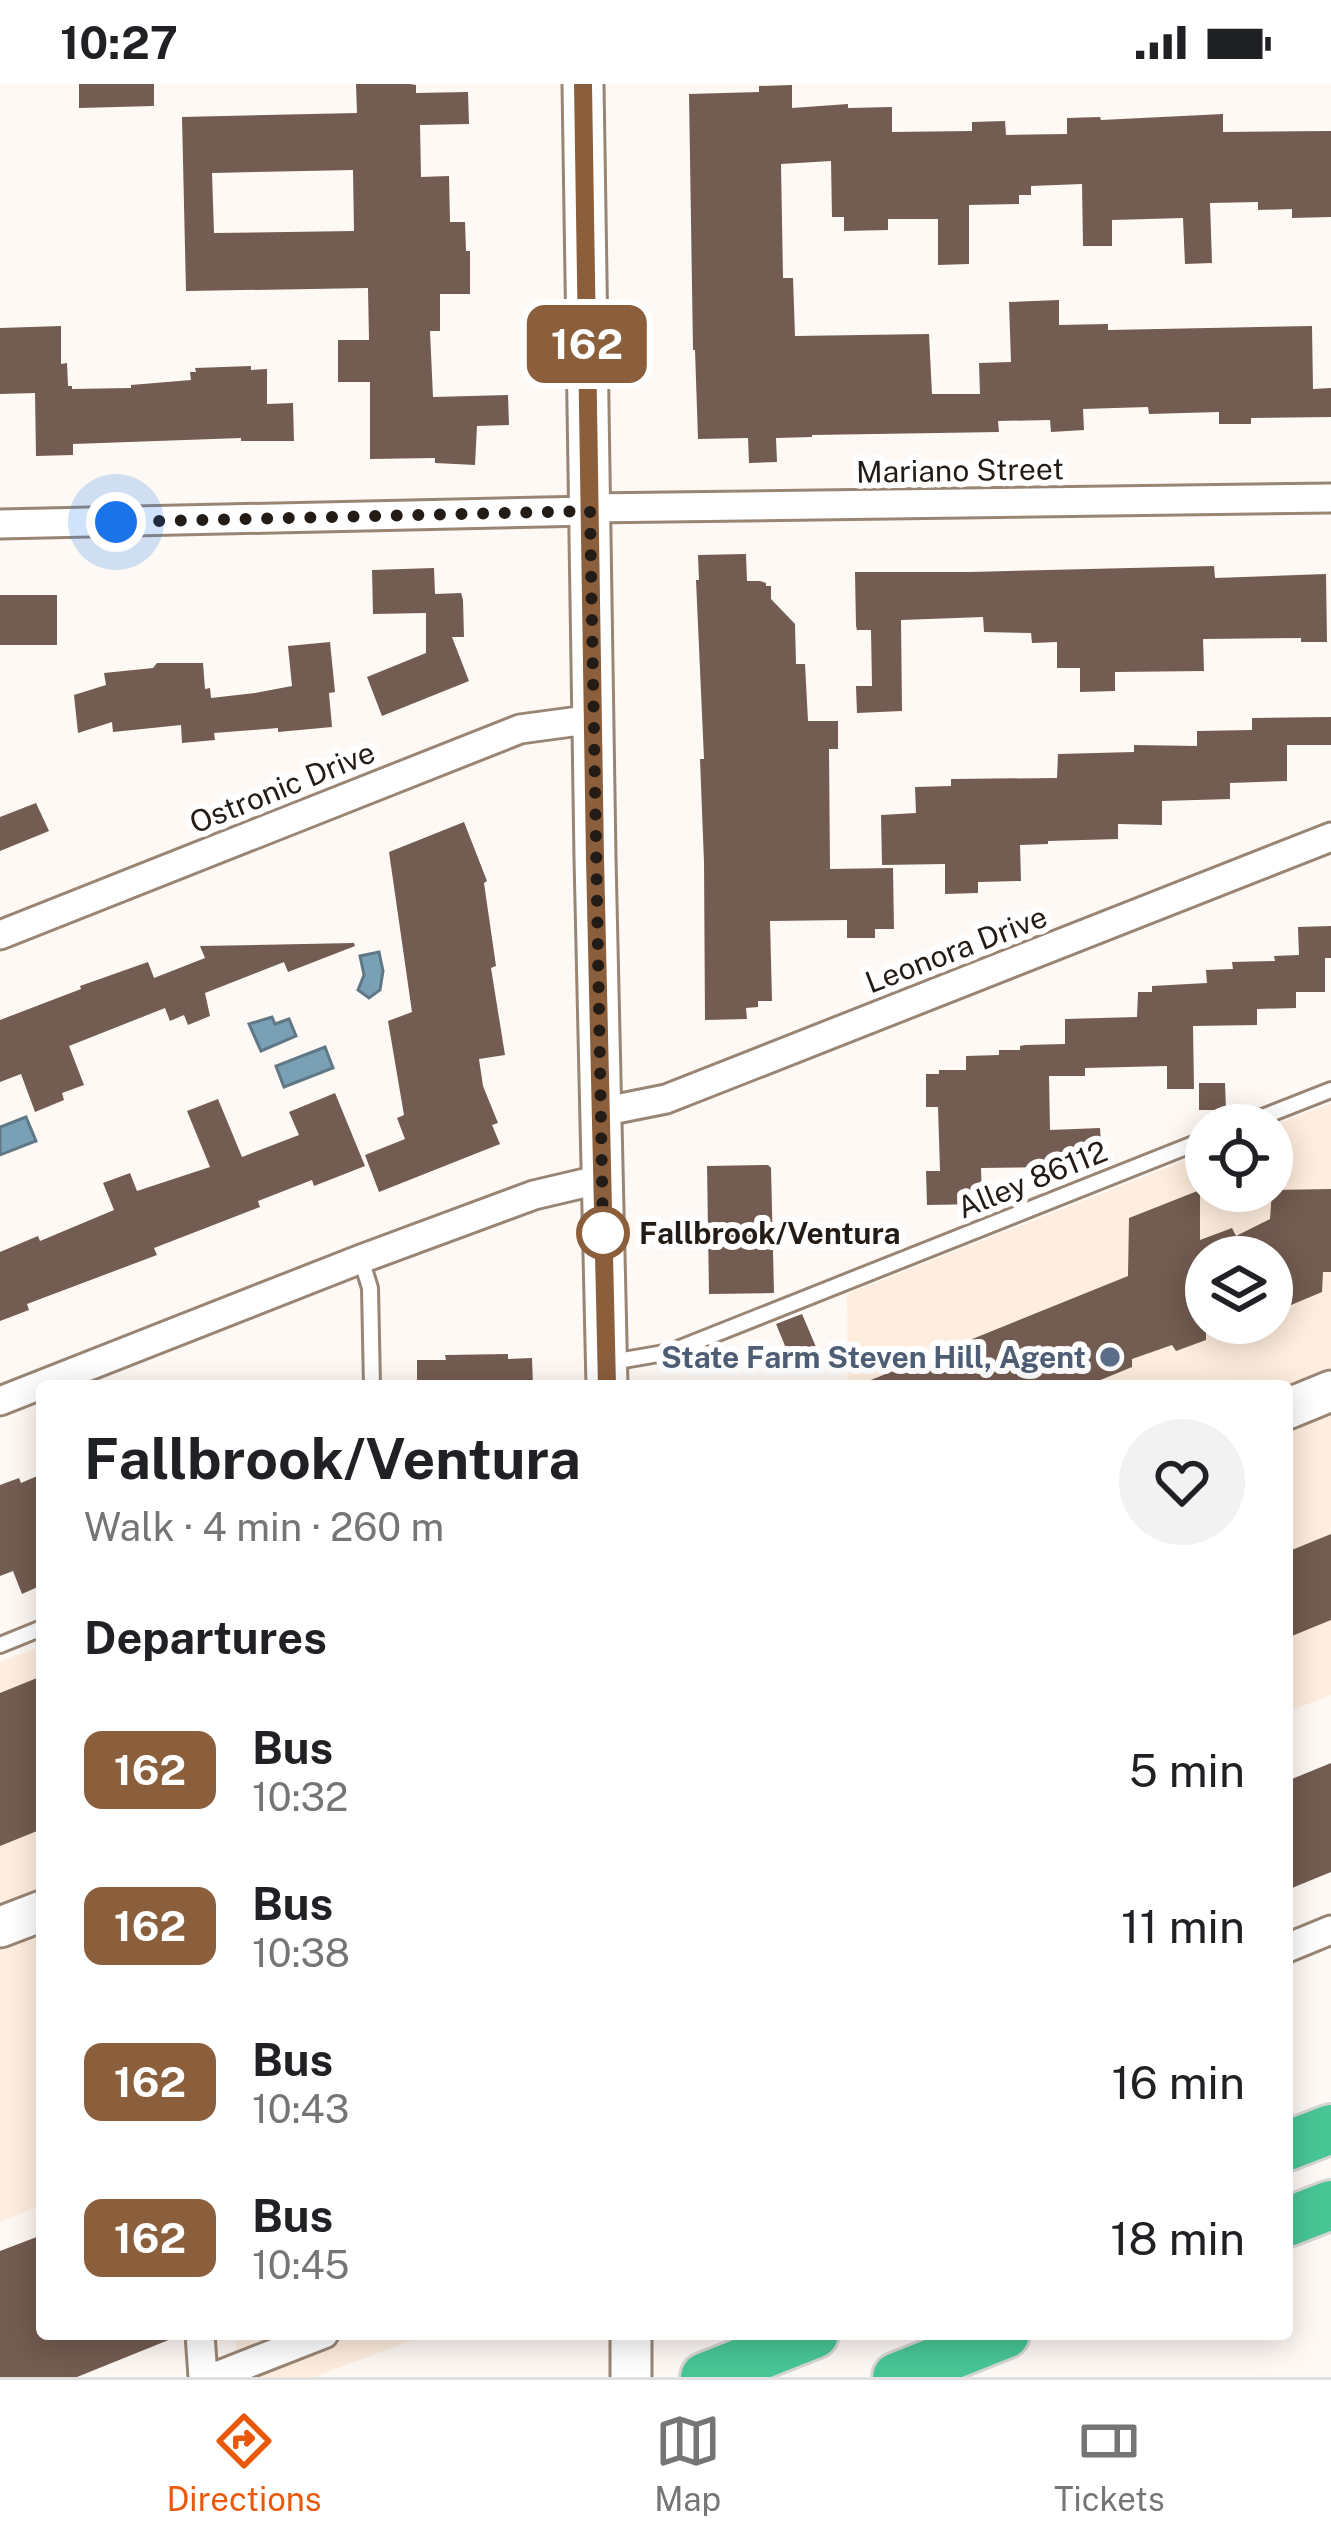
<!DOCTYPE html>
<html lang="en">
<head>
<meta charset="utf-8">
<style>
	:root { --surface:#fff; --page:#f2f2f2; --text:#202124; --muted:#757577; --line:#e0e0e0; --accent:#ea580c }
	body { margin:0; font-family:"Public Sans",sans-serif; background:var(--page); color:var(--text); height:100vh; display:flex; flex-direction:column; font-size:45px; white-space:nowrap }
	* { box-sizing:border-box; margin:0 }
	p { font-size:39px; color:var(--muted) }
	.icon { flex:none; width:66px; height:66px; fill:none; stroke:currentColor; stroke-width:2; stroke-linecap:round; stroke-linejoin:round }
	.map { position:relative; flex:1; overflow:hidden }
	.drawer { position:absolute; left:36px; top:1296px; width:1257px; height:960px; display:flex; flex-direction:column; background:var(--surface); border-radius:12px; box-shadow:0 6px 30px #0003 }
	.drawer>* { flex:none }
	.badge { padding:0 24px; border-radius:18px; font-size:42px; line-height:78px }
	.fabs { position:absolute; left:1185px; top:1020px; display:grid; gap:24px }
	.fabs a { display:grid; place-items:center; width:108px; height:108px; border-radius:50%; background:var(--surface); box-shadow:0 6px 30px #0003; font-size:60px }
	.you { position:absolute; width:60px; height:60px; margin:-30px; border:9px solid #fff; border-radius:50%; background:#1a73e8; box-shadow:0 0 0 18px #1a73e833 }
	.map>.badge { position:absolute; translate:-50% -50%; box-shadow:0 0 0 6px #fff }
	h2 { padding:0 48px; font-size:45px; line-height:108px }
	.round { display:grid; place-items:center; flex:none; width:126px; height:126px; border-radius:63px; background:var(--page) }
	.overview { display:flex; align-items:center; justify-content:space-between; height:204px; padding:0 48px }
	h1 { font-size:57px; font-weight:700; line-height:90px }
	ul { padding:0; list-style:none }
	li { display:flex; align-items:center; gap:36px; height:156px; padding:0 48px }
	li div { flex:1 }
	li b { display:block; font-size:45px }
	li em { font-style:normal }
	li .badge { min-width:132px; font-weight:700; text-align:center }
	.status { display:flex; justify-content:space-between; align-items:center; height:84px; padding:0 60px; background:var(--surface); direction:ltr }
	.status svg { height:33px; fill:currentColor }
	.tab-bar { display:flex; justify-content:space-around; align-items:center; height:168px; border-top:3px solid var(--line); background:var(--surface); font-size:33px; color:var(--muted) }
	.tab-bar a { display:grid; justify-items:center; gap:6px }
	.tab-bar .selected { color:var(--accent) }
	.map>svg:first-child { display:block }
	.built { fill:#ffeedf; fill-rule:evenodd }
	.water { fill:#7aa0b6; stroke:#607886; stroke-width:3 }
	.building { fill:#735c51; fill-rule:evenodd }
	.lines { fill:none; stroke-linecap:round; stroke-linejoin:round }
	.lane-casing { stroke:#998574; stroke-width:20 }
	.street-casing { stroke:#998574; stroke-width:33 }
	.secondary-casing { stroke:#998574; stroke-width:45 }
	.highway-casing { stroke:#d7d6d5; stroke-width:54 }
	.lane { stroke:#fff; stroke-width:14 }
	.street { stroke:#fff; stroke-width:27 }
	.secondary { stroke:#fff; stroke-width:39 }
	.highway { stroke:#48c696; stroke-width:48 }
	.line-casing { stroke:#fff; stroke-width:27 }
	.line { stroke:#8b5e3c; stroke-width:18 }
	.walk { stroke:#231b15; stroke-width:12; stroke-dasharray:0 21.6 }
	.stop-dot { fill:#fff; stroke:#8b5e3c; stroke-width:6 }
	.service-dot { fill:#5c6f8a; stroke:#fff; stroke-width:4.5 }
	.labels { text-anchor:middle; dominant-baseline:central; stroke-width:12; stroke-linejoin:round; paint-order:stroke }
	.street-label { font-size:30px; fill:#231b15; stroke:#fff }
	.stop-label { font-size:30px; font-weight:bold; fill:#231b15; stroke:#fff; text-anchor:start }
	.service-label { font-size:30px; font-weight:bold; fill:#4e5e75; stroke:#fff; text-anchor:end }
</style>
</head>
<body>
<div class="status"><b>10:27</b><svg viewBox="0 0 49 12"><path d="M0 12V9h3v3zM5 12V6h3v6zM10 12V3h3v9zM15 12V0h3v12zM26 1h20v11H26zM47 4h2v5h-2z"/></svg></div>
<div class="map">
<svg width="1331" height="2293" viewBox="0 0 1331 2293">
	<rect width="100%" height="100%" fill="#fef9f5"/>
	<g class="built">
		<path d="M 1331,1019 L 1331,1611 L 1287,1628 L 1287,1302 L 848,1302 L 847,1210 L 1206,1068 L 1206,1107 L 1272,1107 L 1272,1042 ZM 1206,1173 L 1272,1173 L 1272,1239 L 1206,1239 Z"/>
		<path d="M 42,1562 L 42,2121 L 0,2138 L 0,1578 Z"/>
		<path d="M 236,2250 L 429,2250 L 314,2293 L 237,2293 Z"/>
	</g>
	<g class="water">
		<path d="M 379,868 L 383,887 L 380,906 L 369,914 L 358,906 L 364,891 L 360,872 Z"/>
		<path d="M 272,933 L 275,940 L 289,935 L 296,952 L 261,967 L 249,940 Z"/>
		<path d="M 325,963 L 333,984 L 284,1003 L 276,982 Z"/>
		<path d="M 26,1033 L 36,1057 L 0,1071 L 0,1043 Z"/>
	</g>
	<g class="building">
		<path d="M 79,0 L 154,0 L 154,22 L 79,24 Z"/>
		<path d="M 356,0 L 410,0 L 416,1 L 416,9 L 468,8 L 469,40 L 420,41 L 421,93 L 449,92 L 450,138 L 465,138 L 466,167 L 470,167 L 470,210 L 440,210 L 440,247 L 430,247 L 433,313 L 508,311 L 509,341 L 477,342 L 475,381 L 435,379 L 435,374 L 370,375 L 370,298 L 338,298 L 338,256 L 369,256 L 368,204 L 186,207 L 182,33 L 357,29 ZM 353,86 L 354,147 L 214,149 L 212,89 Z"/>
		<path d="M 792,1 L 792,24 L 848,20 L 848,24 L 892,23 L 892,48 L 972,47 L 972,38 L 1005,37 L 1006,51 L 1067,50 L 1067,34 L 1100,33 L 1101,36 L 1223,30 L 1223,48 L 1331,47 L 1331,133 L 1292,134 L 1292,125 L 1258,126 L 1258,118 L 1210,119 L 1212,179 L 1185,180 L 1183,134 L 1112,136 L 1112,162 L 1083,162 L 1082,100 L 1031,102 L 1031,111 L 1019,111 L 1019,120 L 969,121 L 969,180 L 938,181 L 938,135 L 888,135 L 888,146 L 844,147 L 844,133 L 832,133 L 831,77 L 781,80 L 783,194 L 793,194 L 795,252 L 929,250 L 932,310 L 980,310 L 979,279 L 1011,278 L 1009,218 L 1059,216 L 1059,241 L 1108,240 L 1108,246 L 1312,242 L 1313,305 L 1331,304 L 1331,333 L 1251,334 L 1251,340 L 1219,340 L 1219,328 L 1149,330 L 1148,323 L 1083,325 L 1084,346 L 1051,348 L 1050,336 L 998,337 L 999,348 L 812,351 L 812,353 L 776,354 L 777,378 L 749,379 L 748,354 L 698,355 L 695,266 L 693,266 L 689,10 L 759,8 L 759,2 Z"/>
		<path d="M 61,242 L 61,280 L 67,279 L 68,302 L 72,302 L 72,305 L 131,304 L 131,301 L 191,296 L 190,288 L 196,288 L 195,284 L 251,282 L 251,286 L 267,285 L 267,320 L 293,319 L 294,357 L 241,357 L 241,354 L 73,360 L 73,371 L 36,372 L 35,309 L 0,310 L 0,244 Z"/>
		<path d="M 746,470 L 747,497 L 760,497 L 766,499 L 766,502 L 771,502 L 771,515 L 795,540 L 796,580 L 805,580 L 808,637 L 838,637 L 838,665 L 829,665 L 830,785 L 893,784 L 894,845 L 875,845 L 875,854 L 847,854 L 847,836 L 770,837 L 772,917 L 758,917 L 758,923 L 746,924 L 747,935 L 705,936 L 704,778 L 700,675 L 704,675 L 696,496 L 699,496 L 698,471 Z"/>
		<path d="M 1214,482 L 1215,494 L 1326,490 L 1327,558 L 1301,558 L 1301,554 L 1203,555 L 1204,587 L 1115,588 L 1115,607 L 1080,608 L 1080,584 L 1057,584 L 1057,558 L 1032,559 L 1031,549 L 984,548 L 983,533 L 901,536 L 902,627 L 857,629 L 856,602 L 872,602 L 871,546 L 857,546 L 856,542 L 855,488 L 970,488 Z"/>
		<path d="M 434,484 L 435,510 L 461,509 L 463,516 L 464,553 L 452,553 L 469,597 L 382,632 L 367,593 L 426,569 L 426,529 L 373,530 L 372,486 Z"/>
		<rect x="0" y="511" width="57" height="50"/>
		<path d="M 330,558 L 335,608 L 329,609 L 332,643 L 278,648 L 278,644 L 214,649 L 215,656 L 182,659 L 181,641 L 113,648 L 112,638 L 78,649 L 74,611 L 106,601 L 104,589 L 153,584 L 157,579 L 203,579 L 205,605 L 210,604 L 211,614 L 255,609 L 292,602 L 288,562 Z"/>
		<path d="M 1331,633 L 1331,661 L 1287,661 L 1287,697 L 1230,699 L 1230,715 L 1162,717 L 1162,741 L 1118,740 L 1118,755 L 1048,757 L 1048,760 L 1020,761 L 1021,797 L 978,798 L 978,809 L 945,810 L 945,780 L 882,781 L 881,731 L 916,729 L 915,703 L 951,702 L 951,695 L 1057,694 L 1058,670 L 1134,668 L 1134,661 L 1197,662 L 1197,647 L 1252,646 L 1252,634 Z"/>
		<path d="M 36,719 L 49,747 L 0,767 L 0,733 Z"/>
		<path d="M 464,738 L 487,797 L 484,799 L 496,882 L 491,884 L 505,971 L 479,975 L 483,1002 L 498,1039 L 492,1041 L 500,1060 L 379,1108 L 365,1071 L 405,1055 L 397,1034 L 404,1031 L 388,937 L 412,928 L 389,768 Z"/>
		<path d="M 1331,842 L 1331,874 L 1325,874 L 1325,908 L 1296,908 L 1296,924 L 1257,925 L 1257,941 L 1193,942 L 1194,1005 L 1167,1005 L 1167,982 L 1085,984 L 1085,992 L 1049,992 L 1050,1046 L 1100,1044 L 1102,1076 L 1058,1078 L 1058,1083 L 981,1084 L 982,1120 L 927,1121 L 926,1087 L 940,1087 L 938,1023 L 926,1023 L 926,990 L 939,990 L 939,986 L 966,986 L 966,972 L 999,971 L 999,966 L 1020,966 L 1020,962 L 1025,961 L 1065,960 L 1065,935 L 1137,933 L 1138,908 L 1152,908 L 1152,902 L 1207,899 L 1206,886 L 1233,885 L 1232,878 L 1275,877 L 1274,872 L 1299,871 L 1298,843 Z"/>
		<path d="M 354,859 L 355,862 L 288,888 L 284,878 L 205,909 L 210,932 L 188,941 L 184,931 L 170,937 L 165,924 L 69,962 L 84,1001 L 62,1009 L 64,1016 L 35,1028 L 21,990 L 0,998 L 0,936 L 81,905 L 80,902 L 148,878 L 154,894 L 205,874 L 200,862 Z"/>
		<path d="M 1199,999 L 1225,999 L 1226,1026 L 1199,1026 Z"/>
		<path d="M 335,1009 L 365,1082 L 314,1102 L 312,1096 L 258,1117 L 260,1123 L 154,1164 L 157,1171 L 27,1220 L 29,1226 L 0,1237 L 0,1168 L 38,1152 L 40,1157 L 114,1126 L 103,1099 L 130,1089 L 137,1107 L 210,1083 L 187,1027 L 218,1015 L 242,1073 L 299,1051 L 289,1028 Z"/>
		<path d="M 768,1081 L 771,1084 L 774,1209 L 709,1210 L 707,1082 Z"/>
		<path d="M 1331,1105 L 1331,1188 L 1323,1188 L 1322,1208 L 1272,1229 L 1272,1173 L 1206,1173 L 1206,1256 L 1176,1267 L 1172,1261 L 1132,1275 L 1132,1283 L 1086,1302 L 856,1302 L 1128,1192 L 1129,1134 L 1200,1106 L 1200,1156 L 1232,1144 L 1236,1152 L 1270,1135 L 1272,1106 Z"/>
		<path d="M 802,1230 L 816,1263 L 790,1274 L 776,1240 Z"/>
		<path d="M 508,1270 L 508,1275 L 532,1274 L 533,1302 L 417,1302 L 417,1276 L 446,1276 L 445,1271 Z"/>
		<path d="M 42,1390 L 42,1501 L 22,1510 L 13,1487 L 0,1492 L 0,1401 L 19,1394 L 21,1399 Z"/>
		<path d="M 1331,1450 L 1331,1536 L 1287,1554 L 1287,1468 Z"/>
		<path d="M 42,1592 L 42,1745 L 0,1762 L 0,1609 Z"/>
		<path d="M 1331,1679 L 1331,1788 L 1287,1806 L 1287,1697 Z"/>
		<path d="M 42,2151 L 42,2250 L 181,2251 L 77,2293 L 0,2293 L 0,2167 Z"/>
	</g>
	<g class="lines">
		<defs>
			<g id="lane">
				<path d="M 1242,1041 L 1331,1006"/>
				<path d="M 361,1175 L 370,1204 L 372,1302"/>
				<path d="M 612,1278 L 670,1268 L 1206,1055"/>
				<path d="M 0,1561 L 42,1544"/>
			</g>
			<g id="street">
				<path d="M 590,424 L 1331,414"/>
				<path d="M 0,440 L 590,427"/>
				<path d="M 0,851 L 520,645 L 594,635"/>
				<path d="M 601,1028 L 666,1015 L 1331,753"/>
				<path d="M 0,1317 L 361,1175 L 534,1111 L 602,1095"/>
				<path d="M 1287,1864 L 1331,1846"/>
				<path d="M 200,2250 L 203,2293"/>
				<path d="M 214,2293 L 324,2250"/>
			</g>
			<g id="secondary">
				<path d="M 583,0 L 595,774 L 607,1302"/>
				<path d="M 1287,1325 L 1331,1307"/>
				<path d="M 0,1843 L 42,1827"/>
				<path d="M 631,2250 L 631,2293"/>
			</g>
			<g id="highway">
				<path d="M 1287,2062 L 1331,2045"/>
				<path d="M 1287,2138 L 1331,2121"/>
				<path d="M 705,2293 L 814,2250"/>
				<path d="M 897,2293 L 1005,2250"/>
			</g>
		</defs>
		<use href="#lane" class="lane-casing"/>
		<use href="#street" class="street-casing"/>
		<use href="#secondary" class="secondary-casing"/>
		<use href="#highway" class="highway-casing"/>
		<use href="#lane" class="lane"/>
		<use href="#street" class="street"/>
		<use href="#secondary" class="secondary"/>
		<use href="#highway" class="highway"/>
	</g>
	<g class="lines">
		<defs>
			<path id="line" d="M 583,0 L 595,774 L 607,1302"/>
		</defs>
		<use href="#line" class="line-casing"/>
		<use href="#line" class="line"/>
		<path class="walk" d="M 116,438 L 590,427 L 603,1149"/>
	</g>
	<circle class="stop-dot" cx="603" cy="1149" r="24"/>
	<circle class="service-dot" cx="1110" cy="1273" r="12"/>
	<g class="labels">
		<g class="street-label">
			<text transform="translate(960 386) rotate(-1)">Mariano Street</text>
			<text transform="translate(282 703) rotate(-22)">Ostronic Drive</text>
			<text transform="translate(956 865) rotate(-21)">Leonora Drive</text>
			<text transform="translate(1032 1095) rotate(-22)">Alley 86112</text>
		</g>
		<g class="stop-label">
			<text x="639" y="1149">Fallbrook/Ventura</text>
		</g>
		<g class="service-label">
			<text x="1086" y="1273">State Farm Steven Hill, Agent</text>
		</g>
	</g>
</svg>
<div class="fabs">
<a><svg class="icon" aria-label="locate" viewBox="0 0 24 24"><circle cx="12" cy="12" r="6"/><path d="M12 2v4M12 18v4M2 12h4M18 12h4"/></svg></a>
<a><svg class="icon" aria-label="layers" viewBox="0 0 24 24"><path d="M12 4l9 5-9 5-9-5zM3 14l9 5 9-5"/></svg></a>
</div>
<div class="you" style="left:116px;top:438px"></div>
<b class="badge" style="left:587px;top:260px;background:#8b5e3c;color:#fff">162</b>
<section class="drawer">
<div class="overview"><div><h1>Fallbrook/Ventura</h1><p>Walk · 4 min · 260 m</p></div><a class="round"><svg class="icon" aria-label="heart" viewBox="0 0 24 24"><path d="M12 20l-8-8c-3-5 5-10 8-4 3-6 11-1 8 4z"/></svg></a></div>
<h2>Departures</h2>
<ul>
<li><span class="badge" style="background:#8b5e3c;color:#fff">162</span><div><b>Bus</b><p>10:32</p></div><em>5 min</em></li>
<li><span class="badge" style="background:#8b5e3c;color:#fff">162</span><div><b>Bus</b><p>10:38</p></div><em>11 min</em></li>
<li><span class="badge" style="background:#8b5e3c;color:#fff">162</span><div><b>Bus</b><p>10:43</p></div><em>16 min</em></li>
<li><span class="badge" style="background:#8b5e3c;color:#fff">162</span><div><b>Bus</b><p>10:45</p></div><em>18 min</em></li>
</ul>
</section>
</div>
<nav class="tab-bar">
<a class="selected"><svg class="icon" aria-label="directions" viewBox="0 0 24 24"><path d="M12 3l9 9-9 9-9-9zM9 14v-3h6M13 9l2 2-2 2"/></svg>Directions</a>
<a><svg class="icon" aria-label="map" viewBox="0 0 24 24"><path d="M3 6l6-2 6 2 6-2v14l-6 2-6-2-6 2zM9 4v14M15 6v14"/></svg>Map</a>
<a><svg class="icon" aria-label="tickets" viewBox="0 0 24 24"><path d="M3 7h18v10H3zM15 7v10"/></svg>Tickets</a>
</nav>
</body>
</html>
